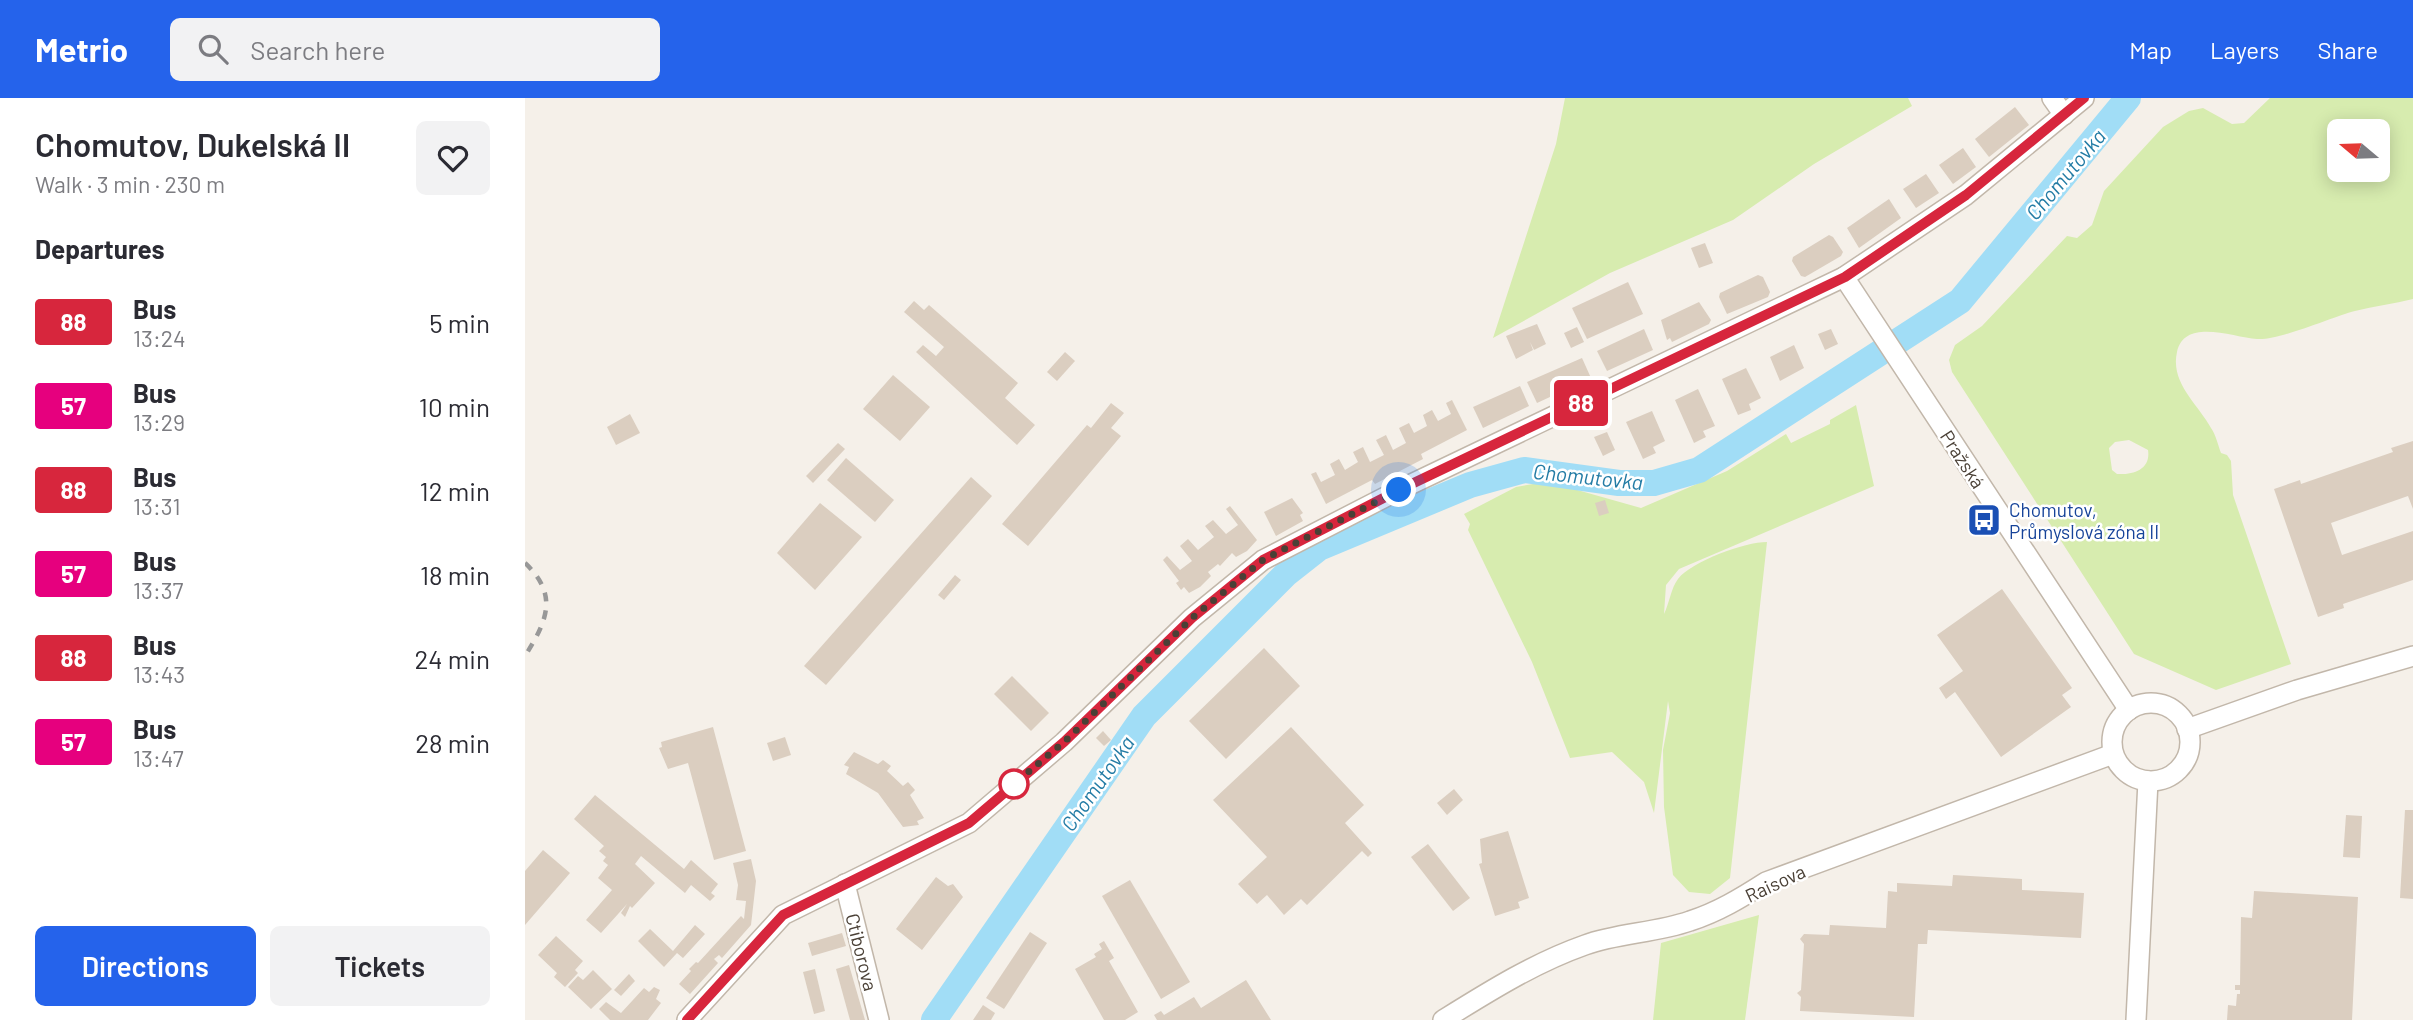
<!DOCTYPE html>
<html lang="en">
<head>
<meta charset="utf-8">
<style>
	:root { --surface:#fff; --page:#f2f2f3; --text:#2b2b33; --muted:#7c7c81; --accent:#2563eb }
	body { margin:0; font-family:Barlow,sans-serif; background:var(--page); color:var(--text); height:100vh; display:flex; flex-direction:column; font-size:26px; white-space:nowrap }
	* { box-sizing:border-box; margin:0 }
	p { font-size:23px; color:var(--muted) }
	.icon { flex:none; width:38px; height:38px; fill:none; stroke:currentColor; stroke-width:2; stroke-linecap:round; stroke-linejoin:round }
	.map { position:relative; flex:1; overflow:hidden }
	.side { display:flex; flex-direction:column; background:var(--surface); width:525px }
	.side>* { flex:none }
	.badge { padding:0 14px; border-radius:5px; font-size:24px; line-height:46px }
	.needle { width:46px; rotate:289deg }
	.fabs { position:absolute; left:1802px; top:21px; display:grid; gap:14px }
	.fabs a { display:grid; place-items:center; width:63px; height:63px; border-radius:10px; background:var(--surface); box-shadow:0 4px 18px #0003; font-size:35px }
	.you { position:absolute; width:35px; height:35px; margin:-18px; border:5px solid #fff; border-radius:50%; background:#1a73e8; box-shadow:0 0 0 10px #1a73e833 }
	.map>.badge { position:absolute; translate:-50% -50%; box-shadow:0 0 0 4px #fff }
	h2 { padding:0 35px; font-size:26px; line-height:63px }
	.round { display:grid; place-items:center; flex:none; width:74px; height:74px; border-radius:10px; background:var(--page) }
	.summary { display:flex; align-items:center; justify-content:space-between; height:119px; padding:0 35px }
	h1 { font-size:33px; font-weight:600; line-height:52px }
	.cta { display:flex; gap:14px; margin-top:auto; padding:14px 35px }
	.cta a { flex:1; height:80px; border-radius:10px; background:var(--accent); color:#fff; font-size:28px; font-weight:600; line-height:80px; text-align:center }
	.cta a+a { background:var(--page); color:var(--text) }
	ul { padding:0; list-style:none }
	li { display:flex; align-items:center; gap:21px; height:84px; padding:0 35px }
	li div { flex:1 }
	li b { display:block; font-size:26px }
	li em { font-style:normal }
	li .badge { min-width:77px; font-weight:700; text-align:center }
	header { display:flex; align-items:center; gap:42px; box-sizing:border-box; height:98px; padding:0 35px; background:var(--accent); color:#fff }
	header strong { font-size:33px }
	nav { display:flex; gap:38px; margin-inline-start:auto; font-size:24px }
	.search { width:490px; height:63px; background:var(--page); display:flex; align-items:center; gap:18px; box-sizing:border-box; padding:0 24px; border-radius:10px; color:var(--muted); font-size:26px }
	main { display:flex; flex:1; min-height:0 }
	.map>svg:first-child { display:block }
	.green { fill:#d7ecaf; fill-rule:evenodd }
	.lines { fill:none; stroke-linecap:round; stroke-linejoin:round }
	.river { stroke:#a1ddf6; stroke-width:26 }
	.building { fill:#dbcec0 }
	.minor-casing { stroke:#c2b7aa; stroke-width:22 }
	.minor { stroke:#fff; stroke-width:19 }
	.rail { stroke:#989898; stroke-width:4.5; stroke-dasharray:9 9; stroke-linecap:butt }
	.line-casing { stroke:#fff; stroke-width:16 }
	.line { stroke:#d7263d; stroke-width:10 }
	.walk { stroke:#4a4036; stroke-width:7; stroke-dasharray:0 12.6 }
	.stop-dot { fill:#fff; stroke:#d7263d; stroke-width:3.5 }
	.labels { text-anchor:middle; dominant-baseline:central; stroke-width:5; stroke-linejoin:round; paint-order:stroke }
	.street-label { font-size:19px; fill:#4a4036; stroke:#fff }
	.transit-label { font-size:19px; fill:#164399; stroke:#fff; text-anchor:start }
	.water-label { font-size:21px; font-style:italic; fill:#237ca5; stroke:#fff }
</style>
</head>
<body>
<header>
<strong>Metrio</strong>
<div class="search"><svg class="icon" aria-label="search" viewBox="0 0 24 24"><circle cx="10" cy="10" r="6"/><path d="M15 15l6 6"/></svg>Search here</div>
<nav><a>Map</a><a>Layers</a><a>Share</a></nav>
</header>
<main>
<section class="side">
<div class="summary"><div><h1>Chomutov, Dukelská II</h1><p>Walk · 3 min · 230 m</p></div><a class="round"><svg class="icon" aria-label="heart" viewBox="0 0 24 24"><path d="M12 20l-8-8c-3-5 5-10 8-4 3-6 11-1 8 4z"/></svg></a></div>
<h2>Departures</h2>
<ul>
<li><span class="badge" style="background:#d7263d;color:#fff">88</span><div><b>Bus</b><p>13:24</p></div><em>5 min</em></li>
<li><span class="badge" style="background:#e6007e;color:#fff">57</span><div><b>Bus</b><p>13:29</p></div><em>10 min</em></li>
<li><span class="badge" style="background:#d7263d;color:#fff">88</span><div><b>Bus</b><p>13:31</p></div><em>12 min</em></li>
<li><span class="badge" style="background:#e6007e;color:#fff">57</span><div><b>Bus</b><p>13:37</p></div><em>18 min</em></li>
<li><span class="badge" style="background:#d7263d;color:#fff">88</span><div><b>Bus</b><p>13:43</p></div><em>24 min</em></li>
<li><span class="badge" style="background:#e6007e;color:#fff">57</span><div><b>Bus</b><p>13:47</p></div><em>28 min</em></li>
</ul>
<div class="cta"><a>Directions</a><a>Tickets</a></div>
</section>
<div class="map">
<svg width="1888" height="922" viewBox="0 0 1888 922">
	<rect width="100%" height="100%" fill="#f5f0e9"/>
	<g class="green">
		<path d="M 1040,0 L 1383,0 L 1387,8 L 1289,66 L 1208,122 L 1085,175 L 968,240 L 1031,46 Z"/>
		<path d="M 1745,0 L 1888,0 L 1888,201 C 1869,206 1849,208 1830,213 C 1807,219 1753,243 1732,241 C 1709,240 1660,219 1652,254 C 1645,285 1673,306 1686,330 C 1691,337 1693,347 1696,355 L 1702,357 L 1706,363 L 1708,397 L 1766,566 L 1691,592 L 1609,556 L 1427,274 L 1424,262 L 1430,247 L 1457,228 L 1542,138 L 1552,140 L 1567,127 L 1579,93 L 1638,29 L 1664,13 L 1678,10 L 1707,26 L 1719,25 ZM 1815,33 L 1853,33 L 1853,72 L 1815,72 ZM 1604,342 L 1623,352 C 1626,371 1609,377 1592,376 L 1587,372 L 1584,350 L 1590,344 Z"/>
		<path d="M 1331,307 L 1349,388 L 1154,471 L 1141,487 L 1139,516 C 1144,506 1146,490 1153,481 C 1167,463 1220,444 1242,444 L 1205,780 L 1185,796 L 1164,794 L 1148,777 L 1139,709 L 1138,652 L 1145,615 L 1143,603 L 1129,715 L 1119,684 L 1087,654 L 1045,660 L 1007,564 L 943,432 L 945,426 L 939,416 L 991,389 L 1014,385 L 1031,386 L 1116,410 L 1202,373 L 1261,336 L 1266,345 L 1305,326 L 1305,322 Z"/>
		<path d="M 1234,817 L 1220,922 L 1128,922 L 1136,845 Z"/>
	</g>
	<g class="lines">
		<path class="river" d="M 409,922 L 619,618 L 761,476 L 794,450 L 945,387 L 999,372 L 1094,385 L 1129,385 L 1174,372 L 1435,203 L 1603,0"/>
	</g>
	<g class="building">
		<path d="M 1490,9 L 1504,27 L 1464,59 L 1450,41 Z"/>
		<path d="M 1438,50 L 1451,69 L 1428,86 L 1414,67 Z"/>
		<path d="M 1401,76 L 1414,95 L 1391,110 L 1378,91 Z"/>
		<path d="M 1364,101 L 1376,120 L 1334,150 L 1322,130 Z"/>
		<path d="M 1304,137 L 1308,139 L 1318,154 L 1316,158 L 1280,179 L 1276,178 L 1267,163 L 1268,159 Z"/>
		<path d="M 1180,145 L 1188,165 L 1174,170 L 1166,150 Z"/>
		<path d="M 1233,177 L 1238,179 L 1245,194 L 1243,199 L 1202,216 L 1194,199 L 1195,195 Z"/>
		<path d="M 1103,184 L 1118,216 L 1062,241 L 1047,210 Z"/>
		<path d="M 389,203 L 399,212 L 404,207 L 493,285 L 480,300 L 510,327 L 492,347 L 391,254 L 398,247 L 411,258 L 419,249 L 379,214 Z"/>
		<path d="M 1174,204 L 1186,222 L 1184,226 L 1147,244 L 1145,240 L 1142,242 L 1136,222 Z"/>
		<path d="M 1012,226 L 1021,246 L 1009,252 L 1005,244 L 1008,252 L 991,261 L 981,238 Z"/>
		<path d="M 1052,229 L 1059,244 L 1046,250 L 1039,235 Z"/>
		<path d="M 1119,231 L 1128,252 L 1082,273 L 1072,253 Z"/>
		<path d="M 1306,231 L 1313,246 L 1300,252 L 1293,236 Z"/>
		<path d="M 1269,247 L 1279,270 L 1255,283 L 1245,259 Z"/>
		<path d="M 540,254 L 550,263 L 532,283 L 522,274 Z"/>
		<path d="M 1057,260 L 1066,280 L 1012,305 L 1002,284 Z"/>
		<path d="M 1221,270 L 1236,300 L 1224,306 L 1226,312 L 1213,317 L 1197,281 Z"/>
		<path d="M 368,277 L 405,309 L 375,343 L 338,311 Z"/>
		<path d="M 995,288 L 1004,308 L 958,330 L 948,309 Z"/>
		<path d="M 1173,291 L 1190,328 L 1178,333 L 1181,339 L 1169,345 L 1150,302 Z"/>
		<path d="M 927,302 L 942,332 L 896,356 L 898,361 L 850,386 L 847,382 L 801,406 L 786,376 L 791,374 L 796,384 L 810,377 L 805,366 L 814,361 L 820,372 L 833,364 L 828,354 L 838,349 L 845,364 L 859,357 L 851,342 L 861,337 L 868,352 L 881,345 L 874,330 L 884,325 L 889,335 L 902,328 L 898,317 L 907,312 L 913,323 L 926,316 L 921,305 Z"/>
		<path d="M 586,305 L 599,315 L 586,330 L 596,338 L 503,448 L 477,426 L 562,327 L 566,330 Z"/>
		<path d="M 1127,313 L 1140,343 L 1128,349 L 1131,355 L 1118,361 L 1101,324 Z"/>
		<path d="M 105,316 L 115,335 L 91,347 L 82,329 Z"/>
		<path d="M 1082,334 L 1090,352 L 1078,358 L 1069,339 Z"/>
		<path d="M 1888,343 L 1888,411 L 1883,398 L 1806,425 L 1817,457 L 1888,433 L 1888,482 L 1818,506 L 1819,510 L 1793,519 L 1749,391 L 1775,382 L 1776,386 L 1868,354 L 1866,350 Z"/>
		<path d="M 313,345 L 320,351 L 288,385 L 281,378 Z"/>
		<path d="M 321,360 L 369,402 L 350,424 L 302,382 Z"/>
		<path d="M 446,379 L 467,398 L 301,587 L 279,568 Z"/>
		<path d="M 767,400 L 778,415 L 775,417 L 778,423 L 751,438 L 739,414 Z"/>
		<path d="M 1080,402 L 1084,415 L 1074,418 L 1070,405 Z"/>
		<path d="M 295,405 L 337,439 L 290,492 L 252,455 Z"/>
		<path d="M 705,408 L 732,442 L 722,453 L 711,459 L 707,455 L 695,468 L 693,466 L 683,474 L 686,478 L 675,489 L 664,495 L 659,489 L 656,492 L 651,485 L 654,483 L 638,462 L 642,458 L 655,472 L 667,463 L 655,448 L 663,441 L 673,452 L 689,439 L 680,428 L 688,422 L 701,436 L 713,427 L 701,411 Z"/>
		<path d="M 430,477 L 436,482 L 419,502 L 413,497 Z"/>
		<path d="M 1477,491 L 1547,590 L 1537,597 L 1546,609 L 1476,659 L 1430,594 L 1421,601 L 1414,590 L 1438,573 L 1412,537 Z"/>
		<path d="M 739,550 L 775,588 L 701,661 L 664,623 Z"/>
		<path d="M 487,578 L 524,615 L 506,633 L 469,596 Z"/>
		<path d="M 188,629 L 221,753 L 189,762 L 163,665 L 143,671 L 134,650 L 137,649 L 136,644 Z"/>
		<path d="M 766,629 L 839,707 L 820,725 L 847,755 L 843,759 L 837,753 L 782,807 L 776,801 L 759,817 L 742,797 L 732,806 L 713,786 L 742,759 L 688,702 Z"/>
		<path d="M 578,633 L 586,642 L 579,648 L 571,640 Z"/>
		<path d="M 260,639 L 266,657 L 248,663 L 242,645 Z"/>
		<path d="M 329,654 L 353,666 L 358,662 L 366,668 L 362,673 L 378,688 L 383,684 L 390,692 L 385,697 L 399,720 L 392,723 L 394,727 L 378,729 L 353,695 L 321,676 L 324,669 L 319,667 Z"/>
		<path d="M 929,691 L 938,702 L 922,717 L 912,705 Z"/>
		<path d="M 70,697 L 159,771 L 166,762 L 193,786 L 186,795 L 190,798 L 185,803 L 166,787 L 160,795 L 116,758 L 110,766 L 130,785 L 107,810 L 105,808 L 100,819 L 96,815 L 102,806 L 76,835 L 61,822 L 87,792 L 73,780 L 83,767 L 78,763 L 81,759 L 74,753 L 79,748 L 49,721 Z"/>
		<path d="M 1880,712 L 1888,712 L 1888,801 L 1875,800 Z"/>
		<path d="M 1821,717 L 1837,718 L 1835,760 L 1818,759 Z"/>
		<path d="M 983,733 L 1004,800 L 993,804 L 995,810 L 970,818 L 954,766 L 957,765 L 955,741 Z"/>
		<path d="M 903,746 L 945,800 L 928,813 L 886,759 Z"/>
		<path d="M 18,752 L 45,775 L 0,827 L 0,773 Z"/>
		<path d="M 226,761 L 231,783 L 226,827 L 197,860 L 194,857 L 189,861 L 193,865 L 165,896 L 154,886 L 166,873 L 164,871 L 171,864 L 173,865 L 216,818 L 219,821 L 221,803 L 211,802 L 213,787 L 208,765 Z"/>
		<path d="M 1428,777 L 1497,781 L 1497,792 L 1559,795 L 1556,840 L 1403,832 L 1402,846 L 1393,846 L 1389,919 L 1275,913 L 1276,899 L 1272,895 L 1276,892 L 1279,846 L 1275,841 L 1279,836 L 1304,837 L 1305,827 L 1361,830 L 1363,793 L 1372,794 L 1372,785 L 1427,788 Z"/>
		<path d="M 411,779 L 423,788 L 428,786 L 438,799 L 397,852 L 371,831 Z"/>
		<path d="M 605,782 L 665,884 L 636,901 L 577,798 Z"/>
		<path d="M 1729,793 L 1833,799 L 1827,922 L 1702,922 L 1703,907 L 1711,908 L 1712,896 L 1715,896 L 1715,892 L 1710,892 L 1710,887 L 1715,887 L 1716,819 L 1727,820 Z"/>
		<path d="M 170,827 L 180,836 L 158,860 L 152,855 L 139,869 L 113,843 L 125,831 L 148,853 Z"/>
		<path d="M 505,834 L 522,845 L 479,911 L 461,900 Z"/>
		<path d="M 317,835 L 321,848 L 287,858 L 283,845 Z"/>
		<path d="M 31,838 L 58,863 L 50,872 L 53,875 L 40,889 L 29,879 L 32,875 L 13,857 Z"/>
		<path d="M 579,843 L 589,860 L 584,863 L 613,914 L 600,922 L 579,922 L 550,871 L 571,859 L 569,856 L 577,851 L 574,846 Z"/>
		<path d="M 324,867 L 340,922 L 325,922 L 311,871 Z"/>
		<path d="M 290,871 L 300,913 L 289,916 L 278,874 Z"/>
		<path d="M 68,872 L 87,891 L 66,911 L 43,889 L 53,878 L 58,882 Z"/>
		<path d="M 104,876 L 110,883 L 96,898 L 89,892 Z"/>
		<path d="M 721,882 L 746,922 L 632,922 L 629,917 L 636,913 L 639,917 L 669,899 L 676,910 Z"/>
		<path d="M 129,889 L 135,892 L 131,901 L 136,905 L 123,922 L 85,922 L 74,911 L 81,904 L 96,915 L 119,890 L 124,894 Z"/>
		<path d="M 458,907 L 470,915 L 466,922 L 448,922 Z"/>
	</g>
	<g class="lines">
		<defs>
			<g id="minor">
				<path d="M 1527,0 L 1539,17"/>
				<path d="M 1319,179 L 1604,612"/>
				<circle cx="1626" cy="644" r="39"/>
				<path d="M 1662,631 L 1772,592 L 1888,558"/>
				<path d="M 320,786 L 354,922"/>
				<path d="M 162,922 L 258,817 L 444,725 L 539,644 L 667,520 L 738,462 L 874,392 L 1319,179 L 1441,97 L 1559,0"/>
				<path d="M 918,922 C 963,894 1009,865 1060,847 C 1093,835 1131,835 1165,823 C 1193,814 1216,800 1241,784 L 1588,656"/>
				<path d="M 1611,922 L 1623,683"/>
			</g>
		</defs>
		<use href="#minor" class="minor-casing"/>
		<use href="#minor" class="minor"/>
		<path class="rail" d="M 0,465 C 34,497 22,523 0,558"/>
	</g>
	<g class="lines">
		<defs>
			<path id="line" d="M 162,922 L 258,817 L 444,725 L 539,644 L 667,520 L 738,462 L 874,392 L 1320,179 L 1441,97 L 1559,0"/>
		</defs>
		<use href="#line" class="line-casing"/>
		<use href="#line" class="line"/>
		<path class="walk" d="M 489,686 L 482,692 L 539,644 L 667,520 L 738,462 L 874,392"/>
	</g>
	<defs>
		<symbol id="bus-square" viewBox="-11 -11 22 22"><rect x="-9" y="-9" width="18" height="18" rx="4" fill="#1a4fb4" stroke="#fff"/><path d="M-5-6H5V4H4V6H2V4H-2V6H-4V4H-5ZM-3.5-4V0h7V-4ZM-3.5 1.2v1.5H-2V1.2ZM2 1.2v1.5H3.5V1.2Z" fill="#fff"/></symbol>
	</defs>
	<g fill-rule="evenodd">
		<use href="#bus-square" x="1440" y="403" width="38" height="38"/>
	</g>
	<circle class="stop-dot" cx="489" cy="686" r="14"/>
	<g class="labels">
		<g class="street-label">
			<text transform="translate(1438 361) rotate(57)">Pražská</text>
			<text transform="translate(1250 785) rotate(-25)">Raisova</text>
			<text transform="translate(337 854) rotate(76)">Ctiborova</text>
		</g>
		<g class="transit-label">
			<text x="1484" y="411">Chomutov,<tspan x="1484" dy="22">Průmyslová zóna II</tspan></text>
		</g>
		<g class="water-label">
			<text transform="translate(1540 76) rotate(-50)">Chomutovka</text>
			<text transform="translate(1063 378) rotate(6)">Chomutovka</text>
			<text transform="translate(572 685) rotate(-55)">Chomutovka</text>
		</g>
	</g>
</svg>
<div class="fabs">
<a><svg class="needle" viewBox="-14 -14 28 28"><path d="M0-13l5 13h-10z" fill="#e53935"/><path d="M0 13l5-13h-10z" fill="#7c7c81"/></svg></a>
</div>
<div class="you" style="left:874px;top:392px"></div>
<b class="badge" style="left:1056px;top:305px;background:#d7263d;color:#fff">88</b>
</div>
</main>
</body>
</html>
